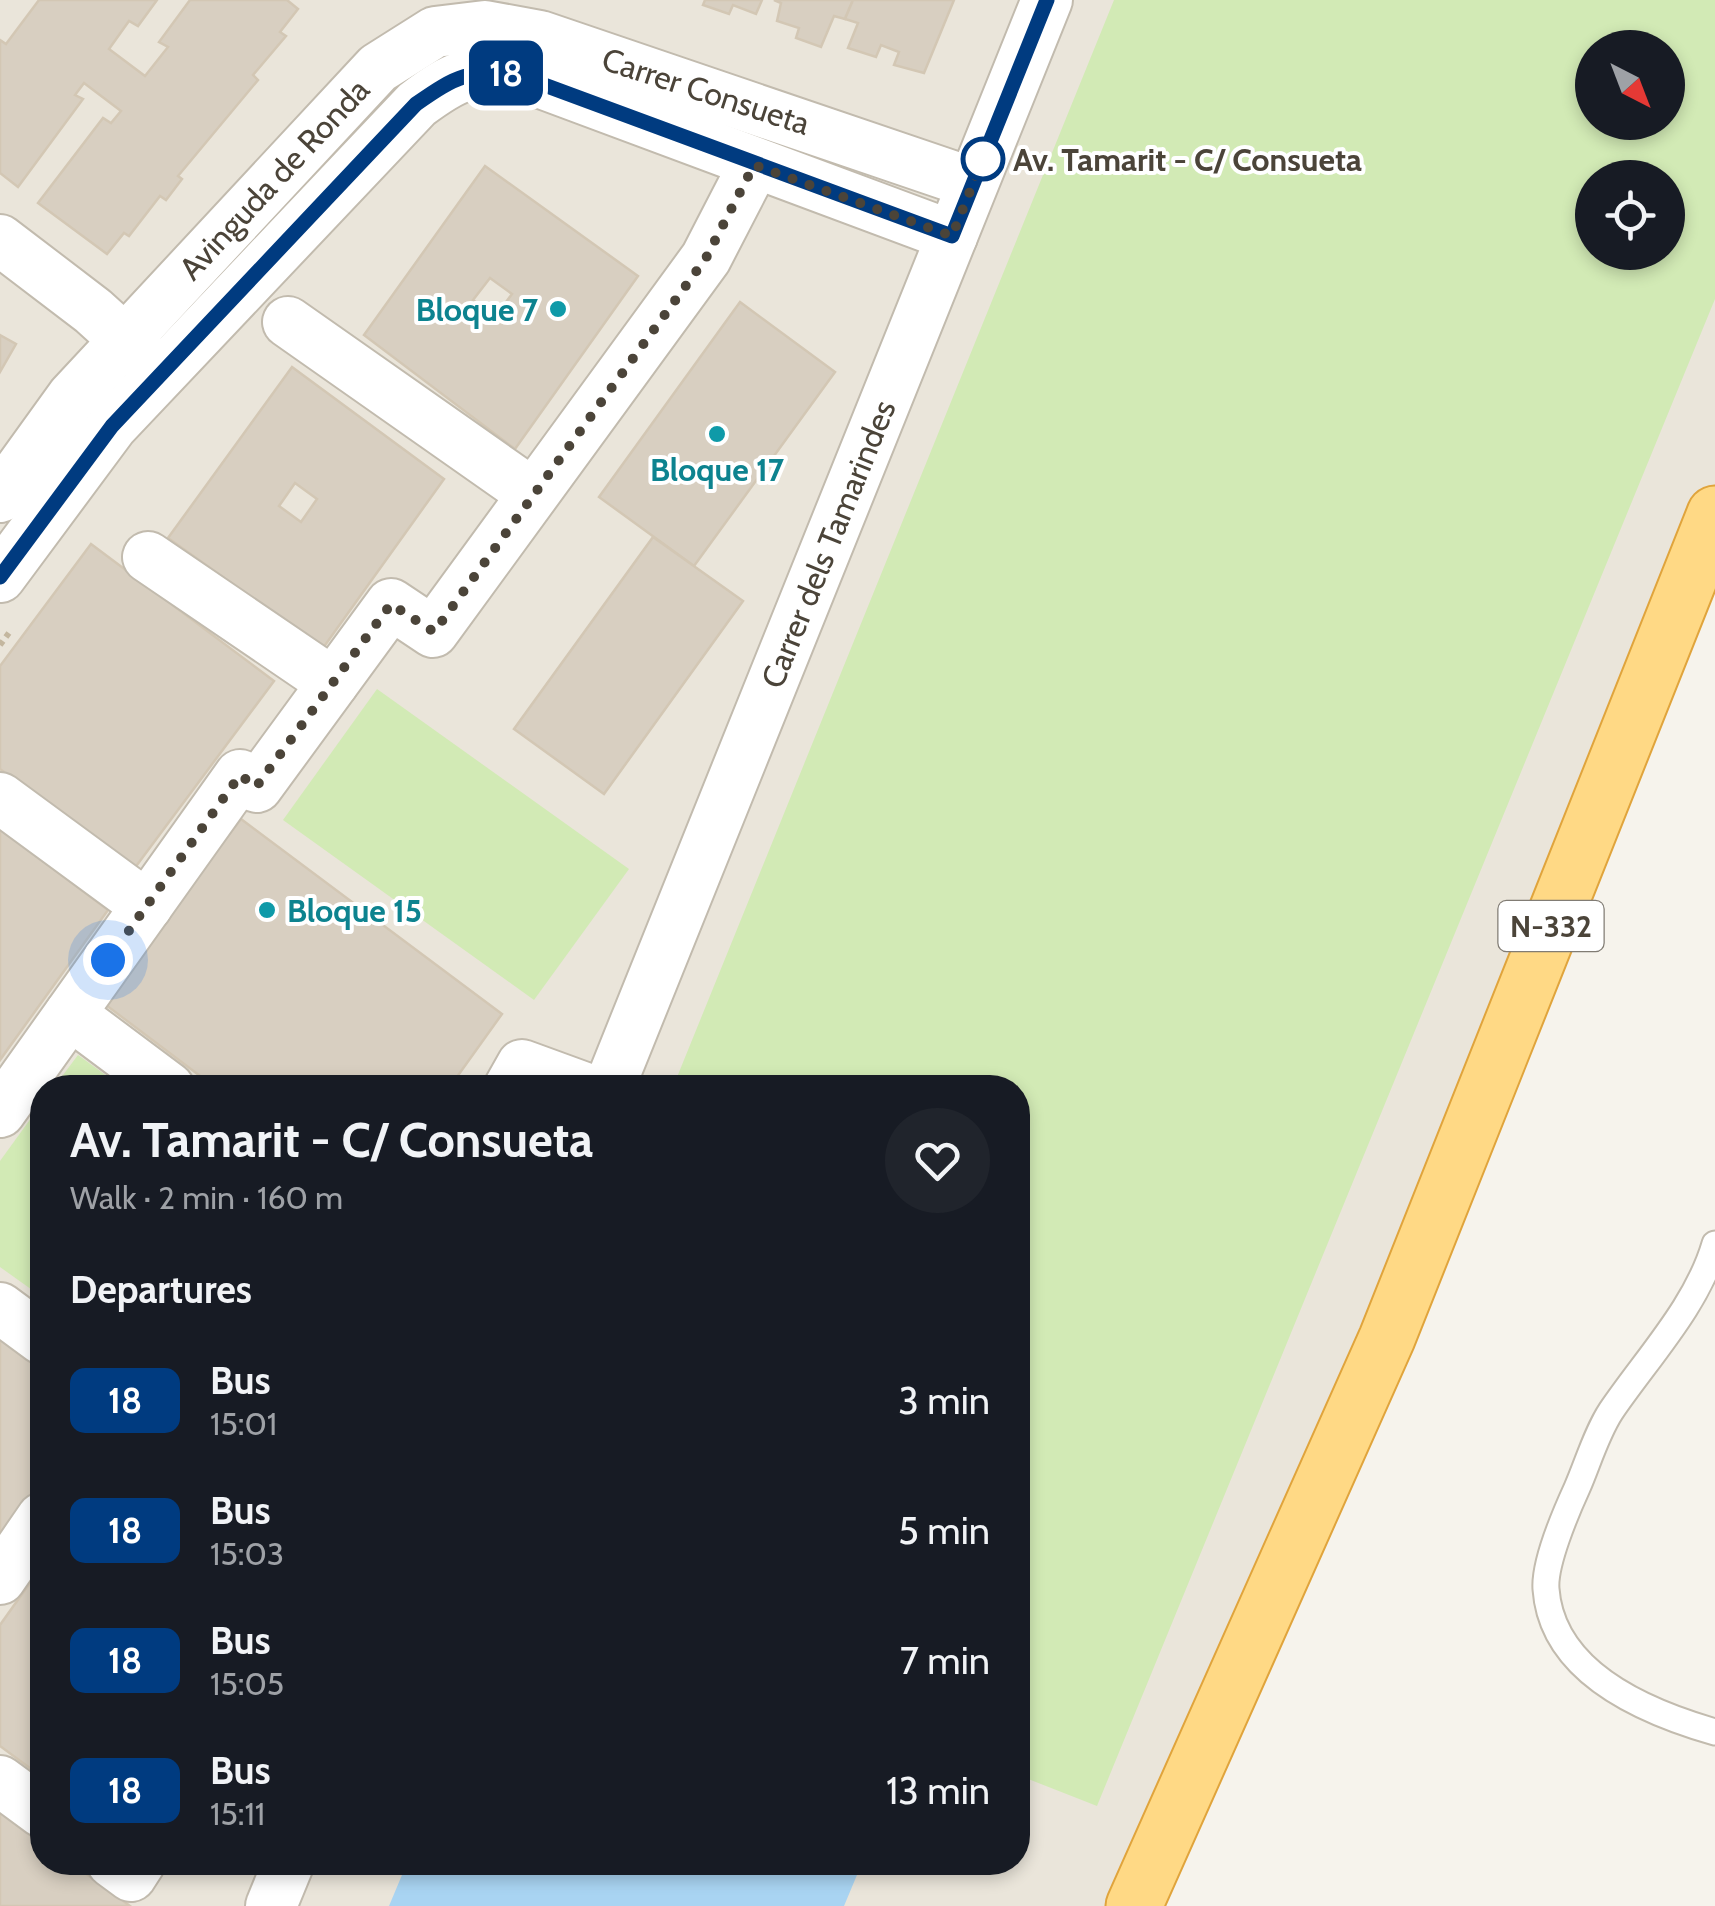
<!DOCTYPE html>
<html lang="en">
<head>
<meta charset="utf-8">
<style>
	:root { --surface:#171b24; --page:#20242c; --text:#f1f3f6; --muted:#9ea1a6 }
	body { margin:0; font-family:Cabin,sans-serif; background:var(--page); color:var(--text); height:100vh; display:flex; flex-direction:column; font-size:38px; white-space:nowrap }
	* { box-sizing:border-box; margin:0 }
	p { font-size:32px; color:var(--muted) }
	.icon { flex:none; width:55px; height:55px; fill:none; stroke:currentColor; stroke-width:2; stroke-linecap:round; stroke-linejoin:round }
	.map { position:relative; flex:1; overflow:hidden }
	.side { position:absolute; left:30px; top:1075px; width:1000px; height:800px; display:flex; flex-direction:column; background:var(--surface); border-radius:40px; box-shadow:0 5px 15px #0003 }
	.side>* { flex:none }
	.badge { padding:0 20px; border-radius:15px; font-size:35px; line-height:65px }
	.needle { width:65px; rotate:138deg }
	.buttons { position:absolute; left:1575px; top:30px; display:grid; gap:20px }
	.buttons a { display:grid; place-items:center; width:110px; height:110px; border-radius:50%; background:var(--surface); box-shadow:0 5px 15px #0003; font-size:50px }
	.you { position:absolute; width:50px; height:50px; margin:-25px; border:8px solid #fff; border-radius:50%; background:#1a73e8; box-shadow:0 0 0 15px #1a73e833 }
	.map>.badge { position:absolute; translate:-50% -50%; box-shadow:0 0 0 5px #fff }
	h2 { padding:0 40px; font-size:38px; line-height:90px }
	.round { display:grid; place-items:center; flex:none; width:105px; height:105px; border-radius:52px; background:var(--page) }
	.overview { display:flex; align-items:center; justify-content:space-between; height:170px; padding:0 40px }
	h1 { font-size:48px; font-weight:700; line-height:75px }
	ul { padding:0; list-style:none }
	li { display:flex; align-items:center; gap:30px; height:130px; padding:0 40px }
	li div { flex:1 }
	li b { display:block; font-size:38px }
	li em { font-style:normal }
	li .badge { min-width:110px; font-weight:700; text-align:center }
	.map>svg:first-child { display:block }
	.residential { fill:#eae5da; fill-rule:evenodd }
	.green { fill:#d2eab5; fill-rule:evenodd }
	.water { fill:#a9d4f2 }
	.building { fill:#d8cfc1; stroke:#d3c7b4; stroke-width:2.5; fill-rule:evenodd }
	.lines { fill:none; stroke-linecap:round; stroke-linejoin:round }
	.service-casing { stroke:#c2bbae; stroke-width:29 }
	.minor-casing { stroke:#c2bbae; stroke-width:54 }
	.trunk-casing { stroke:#e0a43c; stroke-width:59 }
	.path { stroke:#c4b79f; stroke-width:6; stroke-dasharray:5 5; stroke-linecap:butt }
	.service { stroke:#fff; stroke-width:25 }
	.minor { stroke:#fff; stroke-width:50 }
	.trunk { stroke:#ffd985; stroke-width:55 }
	.line-casing { stroke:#fff; stroke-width:22 }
	.line { stroke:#003b80; stroke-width:15 }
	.walk { stroke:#4b4439; stroke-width:10; stroke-dasharray:0 18 }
	.stop-dot { fill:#fff; stroke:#003b80; stroke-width:5 }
	.culture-dot { fill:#0f9aa8; stroke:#fff; stroke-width:4 }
	.labels { text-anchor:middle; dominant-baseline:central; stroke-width:8; stroke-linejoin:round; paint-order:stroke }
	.shield { fill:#fff; stroke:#817c74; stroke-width:2.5 }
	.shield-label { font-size:30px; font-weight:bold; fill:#4b4439 }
	.street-label { font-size:32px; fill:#4b4439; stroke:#fff }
	.stop-label { font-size:32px; font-weight:bold; fill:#4b4439; stroke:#fff; text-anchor:start }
	.culture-label { font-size:32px; font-weight:bold; fill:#0d838f; stroke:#fff; text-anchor:end }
</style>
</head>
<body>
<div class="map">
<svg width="1715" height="1906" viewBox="0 0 1715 1906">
	<rect width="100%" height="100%" fill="#f6f3ec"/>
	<path class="residential" d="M 0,0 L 1715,0 L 1715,514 L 1134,1906 L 0,1906 ZM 1592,48 L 1668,48 L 1668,122 L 1592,122 ZM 1592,178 L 1668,178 L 1668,252 L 1592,252 ZM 42,1088 L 1018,1088 L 1018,1862 L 42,1862 Z"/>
	<g class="green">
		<path d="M 1114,0 L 1715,0 L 1715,299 L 1097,1806 L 1018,1775 L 1018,1088 L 673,1087 ZM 1592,48 L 1668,48 L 1668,122 L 1592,122 ZM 1592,178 L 1668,178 L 1668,252 L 1592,252 Z"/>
		<path d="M 377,689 L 629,869 L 534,1000 L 283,820 Z"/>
		<path d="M 78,1055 L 122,1087 L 54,1087 Z"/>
		<path d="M 42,1103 L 42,1297 L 0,1267 L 0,1161 Z"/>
	</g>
	<path class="water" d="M 407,1863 L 407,1862 L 862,1863 L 844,1906 L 389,1906 Z"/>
	<g class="building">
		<path d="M 39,0 L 157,0 L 138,26 L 129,21 L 109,49 L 145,76 L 168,47 L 159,42 L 190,0 L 287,0 L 298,9 L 280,32 L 286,36 L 253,75 L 258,80 L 178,176 L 182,179 L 166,200 L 160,196 L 129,236 L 124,233 L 107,254 L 38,203 L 103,118 L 111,123 L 121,111 L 84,83 L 75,95 L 83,99 L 18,187 L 0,173 L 0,40 L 6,44 Z"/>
		<path d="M 705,0 L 762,0 L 756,14 L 733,5 L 729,14 L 703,5 Z"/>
		<path d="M 774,0 L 853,0 L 845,19 L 834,16 L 821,47 L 796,38 L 799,28 L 777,21 L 781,3 Z"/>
		<path d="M 853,0 L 954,0 L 924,73 L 894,65 L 899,52 L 881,45 L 876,57 L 848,48 L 858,23 L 845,19 Z"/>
		<path d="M 485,166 L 638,276 L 515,449 L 364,335 ZM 490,278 L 512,294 L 495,317 L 473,300 Z"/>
		<path d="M 740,302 L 835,372 L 694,566 L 599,497 Z"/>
		<path d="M 0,335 L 16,344 L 0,372 Z"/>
		<path d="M 292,367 L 444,479 L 323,648 L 168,538 ZM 295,483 L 317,499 L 301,522 L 279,506 Z"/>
		<path d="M 653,537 L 743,601 L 604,794 L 514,729 Z"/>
		<path d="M 91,544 L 274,681 L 134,869 L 0,769 L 0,666 Z"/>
		<path d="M 241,819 L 502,1014 L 449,1088 L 216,1088 L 102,1002 Z"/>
		<path d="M 0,829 L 108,910 L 0,1060 Z"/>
		<path d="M 0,1335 L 42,1365 L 42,1479 L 0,1537 Z"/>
		<path d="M 42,1566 L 42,1777 L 0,1746 L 0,1625 Z"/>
		<path d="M 0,1812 L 42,1843 L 42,1862 L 70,1862 L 130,1906 L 0,1906 Z"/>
	</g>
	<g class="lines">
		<defs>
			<path id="service" d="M 1715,1244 C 1697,1306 1647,1358 1611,1411 C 1596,1434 1588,1463 1577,1488 C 1566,1512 1544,1564 1546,1589 C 1552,1673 1645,1712 1715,1732"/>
			<g id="minor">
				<path d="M 0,240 L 93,311 L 147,360"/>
				<path d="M 288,322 L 533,494"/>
				<path d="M 0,497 L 72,397 L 378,68 L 435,32 L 485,26 L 540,36 L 972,183"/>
				<path d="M 148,557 L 333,683"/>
				<path d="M 0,577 L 112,426 L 417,104 C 456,75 471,68 520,75 L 952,236"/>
				<path d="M 0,798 L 147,906"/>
				<path d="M 70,1014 L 169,1088"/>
				<path d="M 509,1088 L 522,1065 L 585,1088"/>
				<path d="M 609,1088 L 1047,0"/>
				<path d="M 0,1112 L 240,775 L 257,787 L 391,604 L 433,632 L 706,258 L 754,165"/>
				<path d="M 0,1308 L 42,1339"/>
				<path d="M 0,1579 L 42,1518"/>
				<path d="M 0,1781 L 42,1812"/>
				<path d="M 112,1862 L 131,1876 L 140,1862"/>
				<path d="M 271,1906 L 289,1862"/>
			</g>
			<path id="trunk" d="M 1134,1906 L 1387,1338 L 1715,514"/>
		</defs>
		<use href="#service" class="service-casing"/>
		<use href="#minor" class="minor-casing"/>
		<use href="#trunk" class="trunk-casing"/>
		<path class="path" d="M 0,645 L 11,630"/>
		<use href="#service" class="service"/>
		<use href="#minor" class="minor"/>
		<use href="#trunk" class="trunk"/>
	</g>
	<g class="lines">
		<defs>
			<path id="line" d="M 0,577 L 112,426 L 416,104 C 456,76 471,68 520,76 L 952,236 L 1047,0"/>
		</defs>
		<use href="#line" class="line-casing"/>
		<use href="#line" class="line"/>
		<path class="walk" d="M 108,960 L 240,775 L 256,787 L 391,604 L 434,632 L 706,258 L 754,165 L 952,236 L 983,159"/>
	</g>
	<circle class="stop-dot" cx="983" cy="159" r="20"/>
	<g class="culture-dot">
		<circle cx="558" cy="309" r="10"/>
		<circle cx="717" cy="434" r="10"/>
		<circle cx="267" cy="910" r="10"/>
	</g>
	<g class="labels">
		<rect class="shield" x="1498.5" y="901" width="105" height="50" rx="8"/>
		<g class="shield-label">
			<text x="1551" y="926">N-332</text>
		</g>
		<g class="street-label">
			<text transform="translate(706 91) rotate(18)">Carrer Consueta</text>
			<text transform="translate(274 179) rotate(-47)">Avinguda de Ronda</text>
			<text transform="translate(828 544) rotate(-68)">Carrer dels Tamarindes</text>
		</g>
		<g class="stop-label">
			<text x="1013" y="159">Av. Tamarit - C/ Consueta</text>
		</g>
		<g class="culture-label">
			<text x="538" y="309">Bloque 7</text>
			<text x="717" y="469" text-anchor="middle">Bloque 17</text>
			<text x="287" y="910" text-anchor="start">Bloque 15</text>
		</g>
	</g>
</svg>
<div class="buttons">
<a><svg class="needle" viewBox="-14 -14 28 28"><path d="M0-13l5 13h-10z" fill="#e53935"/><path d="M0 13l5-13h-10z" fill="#9ea1a6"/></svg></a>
<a><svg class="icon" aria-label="locate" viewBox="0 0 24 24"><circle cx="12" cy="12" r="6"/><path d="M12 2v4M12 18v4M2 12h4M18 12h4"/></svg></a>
</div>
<div class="you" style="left:108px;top:960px"></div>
<b class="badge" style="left:506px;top:73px;background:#003b80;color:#fff">18</b>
<section class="side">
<div class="overview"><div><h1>Av. Tamarit - C/ Consueta</h1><p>Walk · 2 min · 160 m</p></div><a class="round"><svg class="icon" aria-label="heart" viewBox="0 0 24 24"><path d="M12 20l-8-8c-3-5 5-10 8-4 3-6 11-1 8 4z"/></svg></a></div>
<h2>Departures</h2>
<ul>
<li><span class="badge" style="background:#003b80;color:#fff">18</span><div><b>Bus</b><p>15:01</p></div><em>3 min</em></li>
<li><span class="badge" style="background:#003b80;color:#fff">18</span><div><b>Bus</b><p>15:03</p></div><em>5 min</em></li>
<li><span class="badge" style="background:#003b80;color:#fff">18</span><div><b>Bus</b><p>15:05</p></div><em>7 min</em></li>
<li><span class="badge" style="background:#003b80;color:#fff">18</span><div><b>Bus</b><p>15:11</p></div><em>13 min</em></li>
</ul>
</section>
</div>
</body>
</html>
